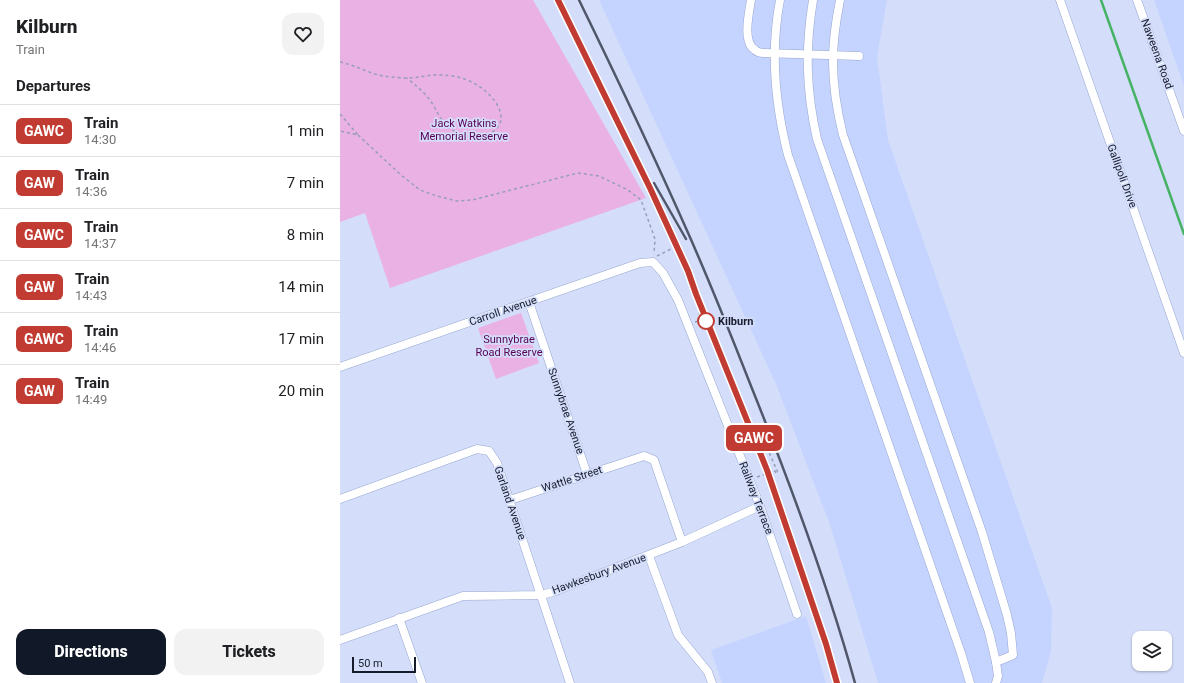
<!DOCTYPE html>
<html lang="en">
<head>
<meta charset="utf-8">
<style>
	:root { --surface:#fff; --page:#f2f2f2; --text:#202124; --muted:#757577; --line:#e0e0e0; --accent:#111827 }
	body { margin:0; font-family:Roboto,sans-serif; background:var(--page); color:var(--text); height:100vh; display:flex; flex-direction:column; font-size:15px; white-space:nowrap }
	* { box-sizing:border-box; margin:0 }
	p { font-size:13px; color:var(--muted) }
	.icon { flex:none; width:22px; height:22px; fill:none; stroke:currentColor; stroke-width:2; stroke-linecap:round; stroke-linejoin:round }
	.map { position:relative; flex:1; overflow:hidden }
	.drawer { display:flex; flex-direction:column; background:var(--surface); width:340px }
	.drawer>* { flex:none }
	.badge { padding:0 8px; border-radius:6px; font-size:14px; line-height:26px }
	.fabs { position:absolute; left:792px; top:631px; display:grid; gap:8px }
	.fabs a { display:grid; place-items:center; width:40px; height:40px; border-radius:8px; background:var(--surface); box-shadow:0 1px 3px #0004; font-size:20px }
	.scale { position:absolute; left:12px; bottom:10px; width:64px; box-sizing:border-box; padding-left:4px; border:2px solid #171c2d; border-top:0; font-size:11px; line-height:14px; white-space:nowrap; color:#171c2d; -webkit-text-stroke:3px #d4defa; paint-order:stroke }
	.map>.badge { position:absolute; translate:-50% -50%; box-shadow:0 0 0 2px #fff }
	h2 { padding:0 16px; font-size:15px; line-height:36px }
	.round { display:grid; place-items:center; flex:none; width:42px; height:42px; border-radius:12px; background:var(--page) }
	.headline { display:flex; align-items:center; justify-content:space-between; height:68px; padding:0 16px }
	h1 { font-size:19px; font-weight:800; line-height:30px }
	.action { display:flex; gap:8px; margin-top:auto; padding:8px 16px }
	.action a { flex:1; height:46px; border-radius:12px; background:var(--accent); color:#fff; font-size:16px; font-weight:800; line-height:46px; text-align:center }
	.action a+a { background:var(--page); color:var(--text) }
	ul { padding:0; list-style:none }
	li { display:flex; align-items:center; gap:12px; height:52px; padding:0 16px; border-top:1px solid var(--line) }
	li div { flex:1 }
	li b { display:block; font-size:15px }
	li em { font-style:normal }
	li .badge { min-width:44px; font-weight:700; text-align:center }
	main { display:flex; flex:1; min-height:0 }
	.map>svg:first-child { display:block }
	.built { fill:#c5d4ff }
	.green { fill:#eab1e4 }
	.lines { fill:none; stroke-linecap:round; stroke-linejoin:round }
	.stream { stroke:#46b264; stroke-width:2.5 }
	.minor-casing { stroke:#97a6d2; stroke-width:9 }
	.path { stroke:#969eb6; stroke-width:1.5; stroke-dasharray:3 3; stroke-linecap:butt }
	.minor { stroke:#fff; stroke-width:8 }
	.rail { stroke:#51576b; stroke-width:2.5 }
	.line-casing { stroke:#fff; stroke-width:9 }
	.line { stroke:#c23b33; stroke-width:6 }
	.stop-dot { fill:#fff; stroke:#c23b33; stroke-width:2 }
	.labels { text-anchor:middle; dominant-baseline:central; stroke-width:3.5; stroke-linejoin:round; paint-order:stroke }
	.street-label { font-size:11px; fill:#171c2d; stroke:#d4defa }
	.park-label { font-size:11px; fill:#570255; stroke:#d4defa }
	.stop-label { font-size:11px; font-weight:bold; fill:#171c2d; stroke:#d4defa; text-anchor:start }
</style>
</head>
<body>
<main>
<section class="drawer">
<div class="headline"><div><h1>Kilburn</h1><p>Train</p></div><a class="round"><svg class="icon" aria-label="heart" viewBox="0 0 24 24"><path d="M12 20l-8-8c-3-5 5-10 8-4 3-6 11-1 8 4z"/></svg></a></div>
<h2>Departures</h2>
<ul>
<li><span class="badge" style="background:#c23b33;color:#fff">GAWC</span><div><b>Train</b><p>14:30</p></div><em>1 min</em></li>
<li><span class="badge" style="background:#c23b33;color:#fff">GAW</span><div><b>Train</b><p>14:36</p></div><em>7 min</em></li>
<li><span class="badge" style="background:#c23b33;color:#fff">GAWC</span><div><b>Train</b><p>14:37</p></div><em>8 min</em></li>
<li><span class="badge" style="background:#c23b33;color:#fff">GAW</span><div><b>Train</b><p>14:43</p></div><em>14 min</em></li>
<li><span class="badge" style="background:#c23b33;color:#fff">GAWC</span><div><b>Train</b><p>14:46</p></div><em>17 min</em></li>
<li><span class="badge" style="background:#c23b33;color:#fff">GAW</span><div><b>Train</b><p>14:49</p></div><em>20 min</em></li>
</ul>
<div class="action"><a>Directions</a><a>Tickets</a></div>
</section>
<div class="map">
<svg width="844" height="683" viewBox="0 0 844 683">
	<rect width="100%" height="100%" fill="#d4defa"/>
	<g class="built">
		<path d="M 259,0 L 547,0 L 537,57 L 548,140 L 712,608 L 711,651 L 702,683 L 538,683 L 490,525 L 436,384 Z"/>
		<path d="M 814,0 L 844,0 L 844,86 Z"/>
		<path d="M 466,616 L 486,683 L 382,683 L 371,650 Z"/>
	</g>
	<g class="green">
		<path d="M 0,0 L 193,0 L 306,198 L 50,288 L 25,213 L 0,222 Z"/>
		<path d="M 181,313 L 199,363 L 156,379 L 138,328 Z"/>
	</g>
	<g class="lines">
		<path class="stream" d="M 761,0 L 844,234"/>
		<defs>
			<g id="minor">
				<path d="M 411,0 C 409,13 402,42 415,50 C 417,52 421,53 424,53 L 519,56"/>
				<path d="M 440,0 C 430,52 435,104 448,155 L 621,653 L 630,683"/>
				<path d="M 473,0 C 465,49 466,90 477,139 L 649,632 L 656,662"/>
				<path d="M 500,0 C 496,20 493,41 493,61 C 493,86 497,111 503,135 L 642,532 L 667,615 L 671,633 L 673,655 L 656,662 L 658,676 L 656,683"/>
				<path d="M 720,0 L 844,353"/>
				<path d="M 797,0 L 844,131"/>
				<path d="M 189,302 L 247,474"/>
				<path d="M 0,367 L 300,263 L 313,262 L 323,273 L 338,300 L 420,506 L 457,614"/>
				<path d="M 0,499 L 137,449 L 149,451 L 157,463 L 230,683"/>
				<path d="M 170,500 L 304,456 L 314,460 L 342,542"/>
				<path d="M 309,556 L 338,635 L 368,672 L 372,683"/>
				<path d="M 59,618 L 82,683"/>
				<path d="M 0,640 L 123,596 L 201,595 L 213,592 L 342,542 L 420,506"/>
			</g>
		</defs>
		<use href="#minor" class="minor-casing"/>
		<g class="path">
			<path d="M 0,62 C 15,65 28,73 43,76 C 51,77 60,78 68,78 C 79,78 90,74 101,75 C 120,75 140,83 152,98 C 157,103 162,112 161,120 C 159,128 152,134 144,136 C 130,141 110,132 102,120 C 97,113 94,105 89,99 C 83,91 75,85 67,78"/>
			<path d="M 0,114 L 18,135 L 0,131"/>
			<path d="M 18,135 L 61,175 L 80,190 L 97,196 L 116,201 L 132,200 L 238,173 L 259,176 L 288,190 L 301,200 L 315,239 L 314,254"/>
			<path d="M 317,256 L 333,248"/>
			<path d="M 355,322 L 362,320 L 359,313 L 360,312"/>
			<path d="M 417,477 L 435,471 L 436,473 L 438,473 L 426,445"/>
		</g>
		<use href="#minor" class="minor"/>
		<g class="rail">
			<path d="M 218,0 L 311,188 L 348,271 L 355,294 L 427,470 L 485,644 L 496,683"/>
			<path d="M 239,0 C 277,78 314,156 349,235 C 371,285 391,335 411,386 C 450,483 487,582 515,683"/>
			<path d="M 314,183 L 346,239"/>
		</g>
	</g>
	<g class="lines">
		<defs>
			<path id="line" d="M 218,0 L 310,188 L 348,271 L 356,294 L 427,470 L 486,644 L 497,683"/>
		</defs>
		<use href="#line" class="line-casing"/>
		<use href="#line" class="line"/>
	</g>
	<circle class="stop-dot" cx="366" cy="321" r="8"/>
	<g class="labels">
		<g class="street-label">
			<text transform="translate(817 54) rotate(70)">Naweena Road</text>
			<text transform="translate(782 176) rotate(70)">Gallipoli Drive</text>
			<text transform="translate(163 311) rotate(-19)">Carroll Avenue</text>
			<text transform="translate(226 411) rotate(71)">Sunnybrae Avenue</text>
			<text transform="translate(232 479) rotate(-18)">Wattle Street</text>
			<text transform="translate(416 498) rotate(69)">Railway Terrace</text>
			<text transform="translate(170 503) rotate(71)">Garland Avenue</text>
			<text transform="translate(259 574) rotate(-20)">Hawkesbury Avenue</text>
		</g>
		<g class="park-label">
			<text x="124" y="123">Jack Watkins<tspan x="124" dy="13">Memorial Reserve</tspan></text>
			<text x="169" y="339">Sunnybrae<tspan x="169" dy="13">Road Reserve</tspan></text>
		</g>
		<g class="stop-label">
			<text x="378" y="321">Kilburn</text>
		</g>
	</g>
</svg>
<div class="fabs">
<a><svg class="icon" aria-label="layers" viewBox="0 0 24 24"><path d="M12 4l9 5-9 5-9-5zM3 14l9 5 9-5"/></svg></a>
</div>
<div class="scale">50 m</div>
<b class="badge" style="left:414px;top:438px;background:#c23b33;color:#fff">GAWC</b>
</div>
</main>
</body>
</html>
